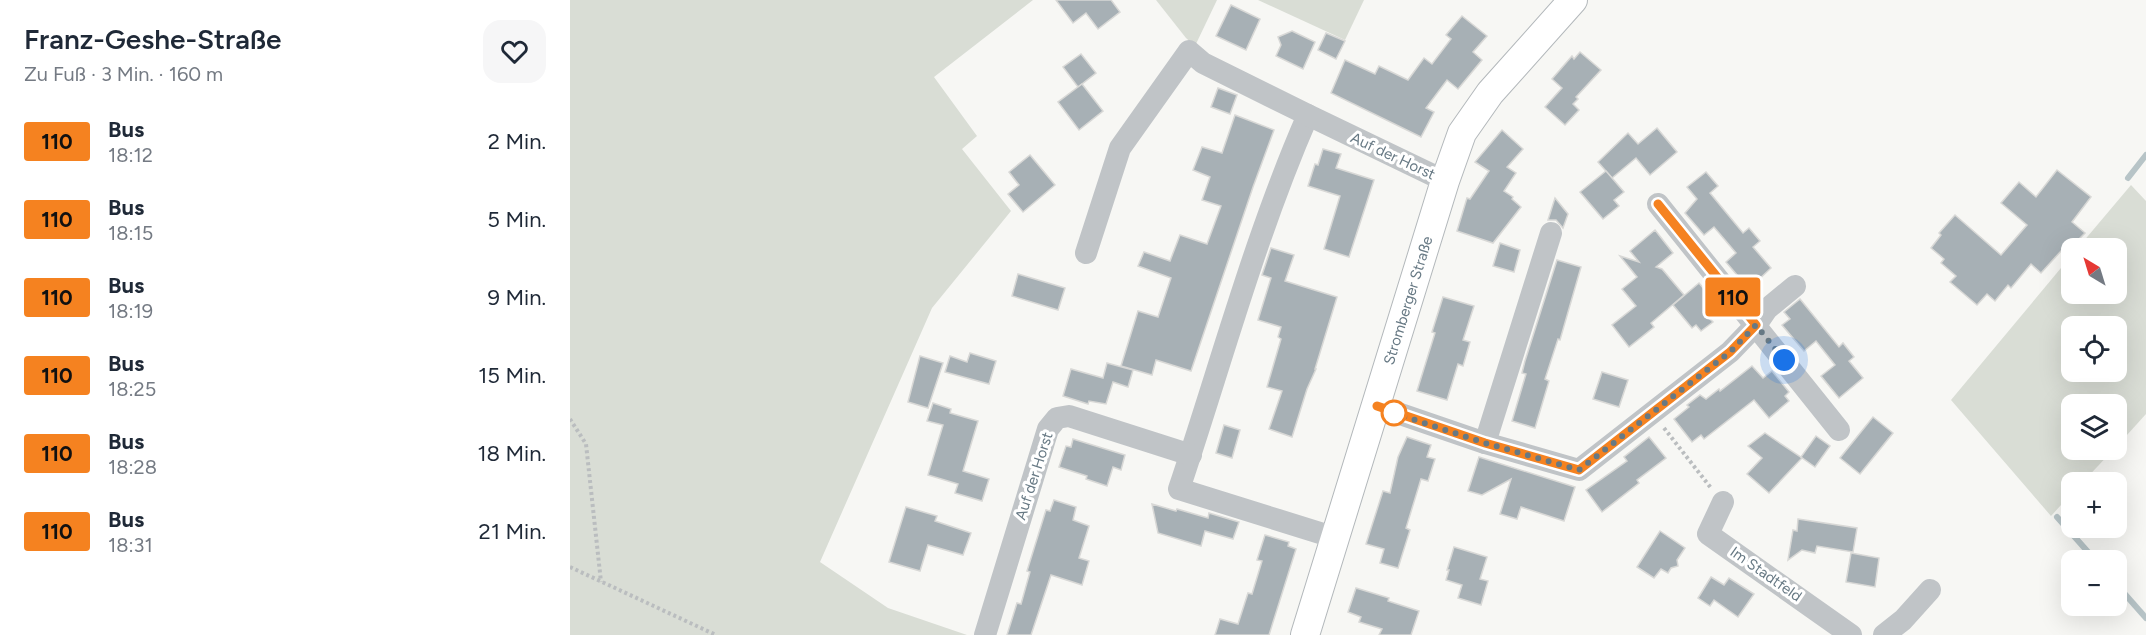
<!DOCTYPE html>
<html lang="de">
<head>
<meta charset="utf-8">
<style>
	:root { --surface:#fff; --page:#f6f6f7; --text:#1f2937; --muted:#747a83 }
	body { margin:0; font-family:Figtree,sans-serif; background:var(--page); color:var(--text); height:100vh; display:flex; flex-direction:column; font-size:22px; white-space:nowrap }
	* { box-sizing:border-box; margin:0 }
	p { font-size:20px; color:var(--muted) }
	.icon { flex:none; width:33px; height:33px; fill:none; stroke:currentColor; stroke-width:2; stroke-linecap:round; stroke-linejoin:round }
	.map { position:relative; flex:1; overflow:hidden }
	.panel { display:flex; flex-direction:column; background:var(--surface); width:570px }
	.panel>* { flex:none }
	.badge { padding:0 12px; border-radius:4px; font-size:21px; line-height:39px }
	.needle { width:39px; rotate:322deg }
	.tools { position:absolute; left:1491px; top:238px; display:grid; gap:12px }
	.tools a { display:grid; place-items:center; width:66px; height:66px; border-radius:12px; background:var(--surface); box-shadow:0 6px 24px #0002; font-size:30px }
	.you { position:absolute; width:30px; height:30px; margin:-15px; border:4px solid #fff; border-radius:50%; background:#1a73e8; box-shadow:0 0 0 9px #1a73e833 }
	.map>.badge { position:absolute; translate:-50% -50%; box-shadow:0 0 0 3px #fff }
	.round { display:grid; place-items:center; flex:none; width:63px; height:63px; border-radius:18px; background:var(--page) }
	.head { display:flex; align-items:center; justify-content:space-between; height:102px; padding:0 24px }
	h1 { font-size:28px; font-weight:600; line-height:45px }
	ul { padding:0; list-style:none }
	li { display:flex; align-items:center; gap:18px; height:78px; padding:0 24px }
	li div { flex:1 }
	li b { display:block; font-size:22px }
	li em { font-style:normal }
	li .badge { min-width:66px; font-weight:700; text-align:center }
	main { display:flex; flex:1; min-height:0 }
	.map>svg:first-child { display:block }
	.green { fill:#d9ddd5; fill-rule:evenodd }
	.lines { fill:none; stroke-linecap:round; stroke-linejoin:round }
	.stream { stroke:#b7c4c7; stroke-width:6 }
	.building { fill:#a7b0b5; stroke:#d8d8d6; stroke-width:1.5 }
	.major-casing { stroke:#b3b8bb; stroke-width:30 }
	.path { stroke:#babdbf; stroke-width:4; stroke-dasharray:3 3; stroke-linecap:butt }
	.minor { stroke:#c0c4c7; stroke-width:22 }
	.major { stroke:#fff; stroke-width:28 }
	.line-casing { stroke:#fff; stroke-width:14 }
	.line { stroke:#f58220; stroke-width:9 }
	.walk { stroke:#677984; stroke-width:6; stroke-dasharray:0 10.8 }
	.stop-dot { fill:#fff; stroke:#f58220; stroke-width:3 }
	.labels { text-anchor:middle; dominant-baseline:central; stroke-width:6; stroke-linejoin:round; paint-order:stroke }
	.street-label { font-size:15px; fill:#677984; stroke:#fff }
</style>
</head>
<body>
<main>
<section class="panel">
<div class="head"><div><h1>Franz-Geshe-Straße</h1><p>Zu Fuß · 3 Min. · 160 m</p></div><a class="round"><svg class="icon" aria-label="heart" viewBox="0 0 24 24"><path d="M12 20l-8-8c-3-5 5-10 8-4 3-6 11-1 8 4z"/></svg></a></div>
<ul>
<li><span class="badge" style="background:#f58220;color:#111">110</span><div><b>Bus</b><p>18:12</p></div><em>2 Min.</em></li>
<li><span class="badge" style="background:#f58220;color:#111">110</span><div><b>Bus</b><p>18:15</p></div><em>5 Min.</em></li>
<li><span class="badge" style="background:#f58220;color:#111">110</span><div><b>Bus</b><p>18:19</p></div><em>9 Min.</em></li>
<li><span class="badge" style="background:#f58220;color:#111">110</span><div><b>Bus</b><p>18:25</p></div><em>15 Min.</em></li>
<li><span class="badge" style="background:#f58220;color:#111">110</span><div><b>Bus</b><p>18:28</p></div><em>18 Min.</em></li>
<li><span class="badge" style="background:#f58220;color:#111">110</span><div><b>Bus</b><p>18:31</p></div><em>21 Min.</em></li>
</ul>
</section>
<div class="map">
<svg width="1576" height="635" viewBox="0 0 1576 635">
	<rect width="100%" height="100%" fill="#f7f7f4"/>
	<g class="green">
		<path d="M 0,0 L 463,0 L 364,77 L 407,136 L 392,149 L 441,211 L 362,308 L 250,562 L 318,608 L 397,635 L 0,635 Z"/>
		<path d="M 586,0 L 647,0 L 625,46 L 616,38 Z"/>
		<path d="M 688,0 L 794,0 L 775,40 Z"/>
		<path d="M 1561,185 L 1576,201 L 1576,414 L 1547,446 L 1546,405 L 1502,405 L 1502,450 L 1543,450 L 1512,483 L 1502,483 L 1501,494 L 1481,516 L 1381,400 L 1501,256 L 1502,294 L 1546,294 L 1546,249 L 1507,249 ZM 1502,327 L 1546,327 L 1546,372 L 1502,372 Z"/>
	</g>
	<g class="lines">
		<g class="stream">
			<path d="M 1558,178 L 1576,155"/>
			<path d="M 1487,517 L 1526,561"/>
			<path d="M 1546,584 L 1576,618"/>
		</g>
	</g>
	<g class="building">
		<path d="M 486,0 L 541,0 L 550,12 L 528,29 L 516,13 L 503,23 Z"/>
		<path d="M 661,5 L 690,19 L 676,50 L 646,36 Z"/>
		<path d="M 892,16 L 917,36 L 903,52 L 912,60 L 888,89 L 877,80 L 856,108 L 864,112 L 851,137 L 761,93 L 775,60 L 805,74 L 809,66 L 838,80 L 854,58 L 862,64 L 881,39 L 876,35 Z"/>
		<path d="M 722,31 L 745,42 L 733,69 L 706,56 L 711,45 L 708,37 Z"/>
		<path d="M 756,33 L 775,41 L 766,59 L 748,50 Z"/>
		<path d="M 1010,52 L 1031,70 L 1006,97 L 1008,99 L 1003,104 L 1009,110 L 995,125 L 975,107 L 992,88 L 982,79 L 1002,56 L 1004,59 Z"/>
		<path d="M 511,54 L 526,73 L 508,87 L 493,67 Z"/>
		<path d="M 512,84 L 533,111 L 509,130 L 488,102 Z"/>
		<path d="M 648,88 L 667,95 L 660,114 L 641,107 Z"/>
		<path d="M 665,115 L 704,130 L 683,187 L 621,371 L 586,360 L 582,375 L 551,366 L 568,311 L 588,317 L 601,278 L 568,266 L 574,252 L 600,261 L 610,235 L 637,244 L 651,206 L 632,200 L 640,177 L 623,170 L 632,147 L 652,153 Z"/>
		<path d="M 1087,128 L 1107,152 L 1080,175 L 1066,158 L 1042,178 L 1028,162 L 1058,133 L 1068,144 Z"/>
		<path d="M 932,130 L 953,149 L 937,167 L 946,173 L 934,191 L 943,197 L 942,199 L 951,207 L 923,243 L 887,231 L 897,198 L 900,199 L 919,171 L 905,162 Z"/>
		<path d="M 753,149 L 771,154 L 766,168 L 804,180 L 779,257 L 754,249 L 770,196 L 738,186 L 745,164 L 748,165 Z"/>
		<path d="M 460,155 L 485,185 L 453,212 L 438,194 L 449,185 L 439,172 Z"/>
		<path d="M 1487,170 L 1521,197 L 1502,222 L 1515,233 L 1494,254 L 1491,251 L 1471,273 L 1461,264 L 1441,288 L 1438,285 L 1425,301 L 1417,294 L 1407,305 L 1380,282 L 1386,276 L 1371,263 L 1374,259 L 1361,248 L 1371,235 L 1369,233 L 1385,215 L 1431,255 L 1457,225 L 1431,203 L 1449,182 L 1466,197 Z"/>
		<path d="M 1036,171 L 1054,192 L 1044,200 L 1049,206 L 1033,219 L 1010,192 Z"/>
		<path d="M 1136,172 L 1148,186 L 1140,193 L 1173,233 L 1179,228 L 1190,241 L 1183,247 L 1201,268 L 1185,283 L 1179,276 L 1173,282 L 1156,262 L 1166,253 L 1144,227 L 1134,235 L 1115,213 L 1127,199 L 1117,187 Z"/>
		<path d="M 985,198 L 998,214 L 993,228 L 986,220 L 978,220 Z"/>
		<path d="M 1085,230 L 1103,253 L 1086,267 L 1092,269 L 1114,295 L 1081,323 L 1084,327 L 1059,347 L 1042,325 L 1066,306 L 1052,289 L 1067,277 L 1050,256 L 1069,262 L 1060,251 Z"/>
		<path d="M 930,243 L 950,250 L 944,272 L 923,266 Z"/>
		<path d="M 701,248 L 724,255 L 715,281 L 767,297 L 745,369 L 746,369 L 737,389 L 722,437 L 699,429 L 712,391 L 697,387 L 711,339 L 708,337 L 711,327 L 688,320 L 701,278 L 692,275 Z"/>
		<path d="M 987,260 L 1011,267 L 990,340 L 988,339 L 975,379 L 979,381 L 965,428 L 942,421 L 956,374 L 952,373 L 955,361 Z"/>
		<path d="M 448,274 L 495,288 L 488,310 L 442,296 Z"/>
		<path d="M 1129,283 L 1148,306 L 1137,316 L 1143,322 L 1131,331 L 1126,325 L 1122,328 L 1103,305 Z"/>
		<path d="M 873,297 L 904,306 L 893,340 L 900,342 L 893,366 L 888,364 L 877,400 L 847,391 L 865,333 L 862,332 Z"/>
		<path d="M 1230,299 L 1269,347 L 1273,343 L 1284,357 L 1279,361 L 1293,378 L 1269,398 L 1251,376 L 1265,365 L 1246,341 L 1234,351 L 1212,325 L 1220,319 L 1214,312 Z"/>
		<path d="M 400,353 L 426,361 L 419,384 L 375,372 L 380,356 L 397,362 Z"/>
		<path d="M 350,356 L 373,363 L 358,408 L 338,402 Z"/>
		<path d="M 537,363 L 563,370 L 558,387 L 543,382 L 536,404 L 519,401 L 518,404 L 493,396 L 501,369 L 533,378 Z"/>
		<path d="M 1182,366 L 1193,378 L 1202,371 L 1219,392 L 1215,396 L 1219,401 L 1199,418 L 1184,400 L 1134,439 L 1131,435 L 1122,442 L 1104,419 L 1119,407 L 1117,405 L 1130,395 L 1136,399 L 1149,389 L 1150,391 Z"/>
		<path d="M 1032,372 L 1058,380 L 1049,407 L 1023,399 Z"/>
		<path d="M 363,403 L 381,409 L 380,413 L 408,421 L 393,471 L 419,479 L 412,501 L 385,493 L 388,484 L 358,475 L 373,425 L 357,421 Z"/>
		<path d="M 1303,417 L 1323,433 L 1290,474 L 1270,458 Z"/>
		<path d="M 654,425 L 670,430 L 662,458 L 646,453 Z"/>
		<path d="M 1195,433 L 1232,458 L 1199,493 L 1177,474 L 1192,458 L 1178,446 Z"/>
		<path d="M 1246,436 L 1260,446 L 1245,467 L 1231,457 Z"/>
		<path d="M 837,437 L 861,445 L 857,457 L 865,459 L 858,481 L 851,479 L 836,528 L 840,530 L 828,568 L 810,563 L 814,549 L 796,544 L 813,491 L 820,493 L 828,457 Z"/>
		<path d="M 1079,437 L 1096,458 L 1067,480 L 1069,483 L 1032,512 L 1016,490 L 1057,461 L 1054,457 Z"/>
		<path d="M 503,439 L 555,455 L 551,470 L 543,467 L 537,486 L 516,479 L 517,476 L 489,467 L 496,446 L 501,447 Z"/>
		<path d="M 909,457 L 1005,487 L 994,521 L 951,507 L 947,519 L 930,514 L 941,479 L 912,495 L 898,491 Z"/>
		<path d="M 484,500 L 506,507 L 503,520 L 519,526 L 509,558 L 519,561 L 512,585 L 481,575 L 461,635 L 437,635 L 447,603 L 451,604 L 460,572 L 457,571 L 476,510 L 480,511 Z"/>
		<path d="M 582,504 L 606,511 L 607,509 L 638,518 L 639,513 L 669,522 L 663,539 L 635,531 L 631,546 L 588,533 Z"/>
		<path d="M 336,507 L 367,516 L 365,521 L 401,533 L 393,555 L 358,545 L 350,571 L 319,562 Z"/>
		<path d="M 1228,519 L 1287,528 L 1283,552 L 1247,546 L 1245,553 L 1232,550 L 1218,560 L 1223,530 L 1227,531 Z"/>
		<path d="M 1090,531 L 1115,548 L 1107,560 L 1108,566 L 1101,568 L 1098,573 L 1091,569 L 1084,578 L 1067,567 Z"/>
		<path d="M 695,535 L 719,542 L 718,546 L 726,549 L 699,635 L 645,635 L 650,619 L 668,624 L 678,593 L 682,594 L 692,561 L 687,560 Z"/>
		<path d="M 884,547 L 917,557 L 910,579 L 918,581 L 911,605 L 888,598 L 892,585 L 876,580 L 879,570 L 877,570 Z"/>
		<path d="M 1281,553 L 1309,558 L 1305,587 L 1276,582 Z"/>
		<path d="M 1141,577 L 1154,585 L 1159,578 L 1184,594 L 1168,617 L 1144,600 L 1140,606 L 1128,598 Z"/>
		<path d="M 786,588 L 819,598 L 818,601 L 849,611 L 841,635 L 809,635 L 812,629 L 789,622 L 791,617 L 778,612 Z"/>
	</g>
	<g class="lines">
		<defs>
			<g id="major">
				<path id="s1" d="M 735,635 L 875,181 L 892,133 L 920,93 L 1003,0"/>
			</g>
		</defs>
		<use href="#major" class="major-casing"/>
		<g class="path">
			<path d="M 0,419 L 16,444 L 31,582"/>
			<path d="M 1094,428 L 1141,488"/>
			<path d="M 0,567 L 146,635"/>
		</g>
		<g class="minor">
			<path d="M 738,115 C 685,236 651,364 609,489 L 766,538"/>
			<path d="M 1088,204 L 1269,430"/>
			<path d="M 516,253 L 550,148 L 619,51 L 633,63 L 738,115 L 875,181"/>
			<path d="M 807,406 L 915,443 L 1009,470 L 1160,352 L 1186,325 L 1197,309 L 1225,286"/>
			<path d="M 915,443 L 981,233"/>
			<path d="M 1153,502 L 1138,534 L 1281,635"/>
			<path d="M 415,635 L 478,429 L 487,418 L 499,416 L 621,455"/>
			<path d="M 1314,635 L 1333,620 L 1360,590"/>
		</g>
		<use href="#major" class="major"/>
	</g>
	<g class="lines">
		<defs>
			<path id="line" d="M 807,406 L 915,443 L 1009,470 L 1160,352 L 1186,325 L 1088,204"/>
		</defs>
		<use href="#line" class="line-casing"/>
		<use href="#line" class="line"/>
		<path class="walk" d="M 824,413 L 915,443 L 1009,470 L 1160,352 L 1186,325 L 1214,360"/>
	</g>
	<circle class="stop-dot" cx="824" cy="413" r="12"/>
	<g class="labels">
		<g class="street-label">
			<text transform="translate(823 156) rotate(25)">Auf der Horst</text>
			<text stroke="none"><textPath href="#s1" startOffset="350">Stromberger Straße</textPath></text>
			<text transform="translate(464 476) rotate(-72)">Auf der Horst</text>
			<text transform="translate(1196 574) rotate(35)">Im Stadtfeld</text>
		</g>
	</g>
</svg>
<div class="tools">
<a><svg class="needle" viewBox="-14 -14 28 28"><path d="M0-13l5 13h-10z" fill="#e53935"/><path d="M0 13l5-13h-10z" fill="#747a83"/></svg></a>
<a><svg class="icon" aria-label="locate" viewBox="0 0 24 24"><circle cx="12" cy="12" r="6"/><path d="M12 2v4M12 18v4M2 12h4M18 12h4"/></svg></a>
<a><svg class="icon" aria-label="layers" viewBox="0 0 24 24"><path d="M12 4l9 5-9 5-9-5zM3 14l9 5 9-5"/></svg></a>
<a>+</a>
<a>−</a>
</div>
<div class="you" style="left:1214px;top:360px"></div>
<b class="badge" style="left:1163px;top:297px;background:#f58220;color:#111">110</b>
</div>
</main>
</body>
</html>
